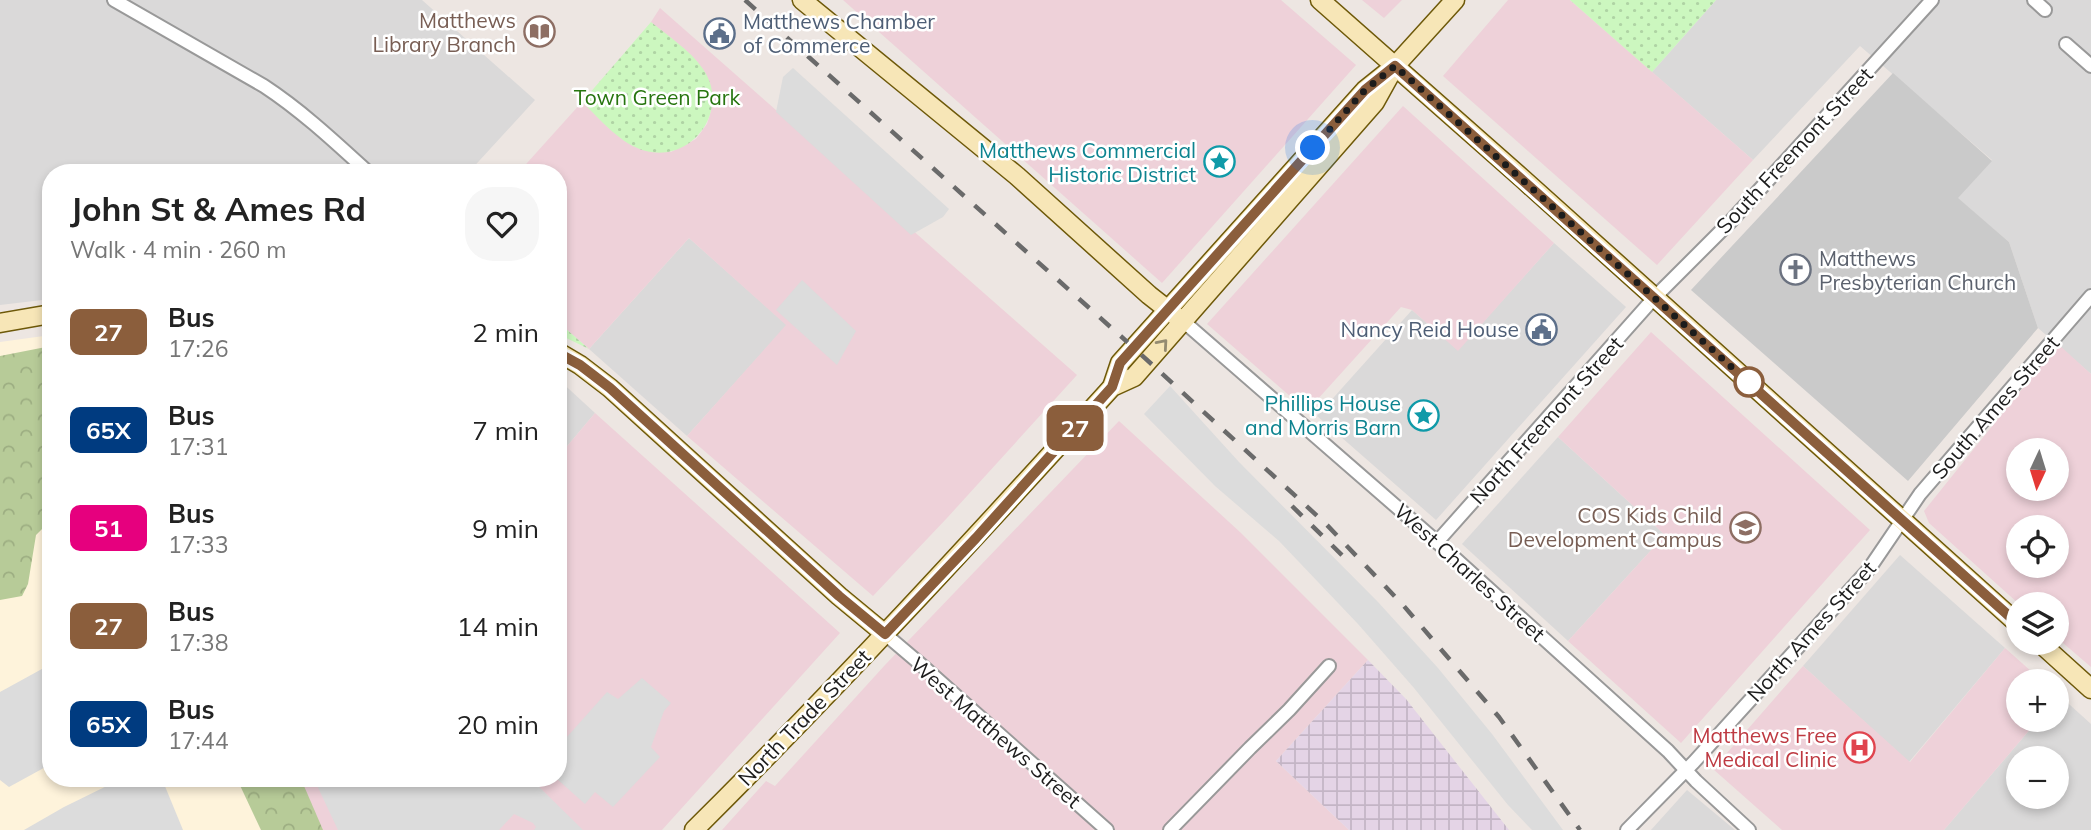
<!DOCTYPE html>
<html lang="en">
<head>
<meta charset="utf-8">
<style>
	:root { --surface:#fff; --page:#f6f6f6; --text:#222; --muted:#767676 }
	body { margin:0; font-family:Mulish,sans-serif; background:var(--page); color:var(--text); height:100vh; display:flex; flex-direction:column; font-size:26px; white-space:nowrap }
	* { box-sizing:border-box; margin:0 }
	p { font-size:23px; color:var(--muted) }
	.icon { flex:none; width:38px; height:38px; fill:none; stroke:currentColor; stroke-width:2; stroke-linecap:round; stroke-linejoin:round }
	.map { position:relative; flex:1; overflow:hidden }
	.sheet { position:absolute; left:42px; top:164px; width:525px; height:623px; display:flex; flex-direction:column; background:var(--surface); border-radius:28px; box-shadow:0 4px 10px #0003 }
	.sheet>* { flex:none }
	.badge { padding:0 14px; border-radius:10px; font-size:24px; line-height:46px }
	.needle { width:46px; rotate:184deg }
	.fabs { position:absolute; left:2006px; top:438px; display:grid; gap:14px }
	.fabs a { display:grid; place-items:center; width:63px; height:63px; border-radius:50%; background:var(--surface); box-shadow:0 4px 10px #0003; font-size:35px }
	.you { position:absolute; width:35px; height:35px; margin:-18px; border:5px solid #fff; border-radius:50%; background:#1a73e8; box-shadow:0 0 0 10px #1a73e833 }
	.map>.badge { position:absolute; translate:-50% -50%; box-shadow:0 0 0 4px #fff }
	.round { display:grid; place-items:center; flex:none; width:74px; height:74px; border-radius:28px; background:var(--page) }
	.summary { display:flex; align-items:center; justify-content:space-between; height:119px; padding:0 28px }
	h1 { font-size:33px; font-weight:700; line-height:52px }
	ul { padding:0; list-style:none }
	li { display:flex; align-items:center; gap:21px; height:98px; padding:0 28px }
	li div { flex:1 }
	li b { display:block; font-size:26px }
	li em { font-style:normal }
	li .badge { min-width:77px; font-weight:700; text-align:center }
	.map>svg:first-child { display:block }
	.residential { fill:#dad9d9; fill-rule:evenodd }
	.commercial { fill:#eed1d9; fill-rule:evenodd }
	.industrial { fill:url(#industrial-grid) }
	.education { fill:#fef3db }
	.religious { fill:#cacaca }
	.forest { fill:url(#forest-crowns) }
	.park { fill:url(#park-dots) }
	.parking { fill:#dcdcdc }
	.lines { fill:none; stroke-linecap:round; stroke-linejoin:round }
	.street-casing { stroke:#999; stroke-width:16 }
	.secondary-casing { stroke:#6e5909; stroke-width:21 }
	.street { stroke:#fff; stroke-width:12 }
	.secondary { stroke:#f7e6b7; stroke-width:18 }
	.rail { stroke:#6a6a6a; stroke-width:4.5; stroke-dasharray:14 14; stroke-linecap:butt }
	.oneway { stroke:#948b71 }
	.line-casing { stroke:#fff; stroke-width:16 }
	.line { stroke:#8b5e3c; stroke-width:10 }
	.walk { stroke:#1c1c1c; stroke-width:7; stroke-dasharray:0 12.6 }
	.stop-dot { fill:#fff; stroke:#8b5e3c; stroke-width:3.5 }
	.labels { text-anchor:middle; dominant-baseline:central; stroke-width:5; stroke-linejoin:round; paint-order:stroke }
	.education-label { font-size:21px; fill:#785e54; stroke:#fff; text-anchor:end }
	.service-label { font-size:21px; fill:#4e5e75; stroke:#fff; text-anchor:start }
	.park-label { font-size:21px; fill:#27750f; stroke:#fff }
	.culture-label { font-size:21px; fill:#0d838f; stroke:#fff; text-anchor:end }
	.street-label { font-size:21px; fill:#1c1c1c; stroke:#fff }
	.worship-label { font-size:21px; fill:#5b616d; stroke:#fff; text-anchor:start }
	.health-label { font-size:21px; fill:#be3a42; stroke:#fff; text-anchor:end }
</style>
</head>
<body>
<div class="map">
<svg width="2091" height="830" viewBox="0 0 2091 830">
	<defs>
		<pattern id="industrial-grid" width="8" height="8" patternUnits="userSpaceOnUse" patternTransform="scale(1.75)"><rect width="8" height="8" fill="#e4d4e6"/><path d="M0 4h8M4 0v8" fill="none" stroke="#c3b5c5"/></pattern>
		<pattern id="forest-crowns" width="20" height="18" patternUnits="userSpaceOnUse" patternTransform="scale(1.75)"><rect width="20" height="18" fill="#b7cb98"/><path d="M2 6a3 3 0 1 1 6 0M12 15a3 3 0 1 1 6 0" fill="none" stroke="#9dae82"/></pattern>
		<pattern id="park-dots" width="8" height="8" patternUnits="userSpaceOnUse" patternTransform="scale(1.75)"><rect width="8" height="8" fill="#ccf7bf"/><path d="M2 2h.1M6 6h.1" fill="none" stroke="#afd3a4" stroke-width="1.8" stroke-linecap="round"/></pattern>
	</defs>
	<rect width="100%" height="100%" fill="#ede6e2"/>
	<g class="residential">
		<path d="M 0,0 L 422,0 L 535,100 L 468,173 L 51,173 L 51,299 L 0,305 Z"/>
		<path d="M 1716,0 L 2091,0 L 2091,374 L 2038,328 L 2009,242 L 1957,198 L 1992,160 L 1860,46 L 1753,160 L 1652,72 Z"/>
		<path d="M 689,238 L 787,325 L 687,436 L 589,349 Z"/>
		<path d="M 1554,243 L 1626,307 L 1436,520 L 1317,416 L 1412,310 L 1458,350 Z"/>
		<path d="M 558,379 L 595,413 L 558,457 Z"/>
		<path d="M 1558,437 L 1665,535 L 1568,641 L 1462,544 Z"/>
		<path d="M 1900,555 L 2005,648 L 1909,762 L 1803,666 Z"/>
		<path d="M 2059,695 L 2091,724 L 2091,830 L 1944,830 L 2039,719 L 2056,719 L 2056,698 ZM 2018,758 L 2056,758 L 2056,796 L 2018,796 Z"/>
		<path d="M 1687,790 L 1735,830 L 1651,830 Z"/>
	</g>
	<g class="commercial">
		<path d="M 843,0 L 1281,0 L 1356,65 L 1162,283 Z"/>
		<path d="M 1362,0 L 1402,0 L 1384,18 Z"/>
		<path d="M 1508,0 L 1570,0 L 1753,160 L 1657,265 L 1443,76 Z"/>
		<path d="M 660,8 L 1077,375 L 947,518 L 873,596 L 687,436 L 786,325 L 689,238 L 589,349 L 558,322 L 558,173 L 518,173 L 582,102 L 628,143 L 671,152 L 696,139 L 707,124 L 713,104 L 712,94 L 693,58 L 651,22 Z"/>
		<path d="M 1403,106 L 1554,243 L 1458,351 L 1412,310 L 1401,307 L 1307,411 L 1207,324 Z"/>
		<path d="M 1651,332 L 1870,530 L 1681,743 L 1568,641 L 1665,535 L 1558,437 Z"/>
		<path d="M 2058,344 L 2091,374 L 2091,667 L 2056,637 L 2056,604 L 2019,604 L 1929,523 L 1924,511 ZM 2018,450 L 2056,450 L 2056,488 L 2018,488 ZM 2018,527 L 2056,527 L 2056,565 L 2018,565 Z"/>
		<path d="M 595,413 L 840,633 L 662,830 L 313,830 L 290,779 L 558,779 L 558,457 Z"/>
		<path d="M 1119,421 L 1241,533 L 1368,660 L 1276,761 L 1349,830 L 722,830 L 766,781 L 775,786 L 885,665 Z"/>
		<path d="M 2005,648 L 2042,681 L 2018,681 L 2018,719 L 2039,719 L 1944,830 L 1782,830 L 1713,769 L 1803,666 L 1910,762 Z"/>
	</g>
	<path class="industrial" d="M 1368,660 L 1406,699 L 1509,830 L 1349,830 L 1276,761 Z"/>
	<path class="education" d="M 51,335 L 51,779 L 290,779 L 313,830 L 0,830 L 0,342 Z"/>
	<path class="religious" d="M 1893,73 L 1992,161 L 1958,198 L 2009,242 L 2038,328 L 1908,481 L 1691,290 Z"/>
	<g class="forest">
		<path d="M 51,346 L 51,523 L 48,523 L 36,535 L 28,584 L 22,596 L 0,600 L 0,356 Z"/>
		<path d="M 237,779 L 301,779 L 323,830 L 261,830 Z"/>
	</g>
	<g class="park">
		<path d="M 1570,0 L 1716,0 L 1652,72 Z"/>
		<path d="M 651,22 C 668,36 690,50 703,69 C 731,109 693,163 646,151 C 621,145 600,119 582,102 Z"/>
		<path d="M 558,322 L 589,349 L 558,334 Z"/>
	</g>
	<g class="parking">
		<path d="M 793,68 L 949,209 L 943,217 L 911,235 L 776,112 L 783,77 Z"/>
		<path d="M 802,280 L 856,331 L 837,365 L 776,310 Z"/>
		<path d="M 1170,386 L 1239,462 L 1378,602 L 1438,668 L 1492,734 L 1563,830 L 1532,830 L 1508,805 L 1414,688 L 1358,624 L 1279,541 L 1215,486 L 1144,414 Z"/>
		<path d="M 51,664 L 51,764 L 9,787 L 0,780 L 0,692 Z"/>
		<path d="M 642,678 L 671,703 L 664,711 L 651,747 L 660,757 L 613,807 L 595,792 L 585,804 L 557,779 L 558,779 L 558,747 L 607,692 L 618,699 Z"/>
		<path d="M 121,779 L 162,779 L 183,830 L 24,830 L 64,807 Z"/>
		<path d="M 314,779 L 531,779 L 583,830 L 534,830 L 536,827 L 533,823 L 514,814 L 499,830 L 338,830 Z"/>
	</g>
	<g class="lines">
		<defs>
			<g id="street">
				<path d="M 114,0 L 264,86 C 302,111 335,142 369,173"/>
				<path d="M 2034,0 L 2045,10"/>
				<path d="M 2066,44 L 2091,66"/>
				<path d="M 1183,321 L 1437,542 L 1668,751 L 1696,781 L 1749,830"/>
				<path d="M 1437,542 L 1654,298 L 1731,221 L 1932,0"/>
				<path d="M 885,634 L 918,662 L 1107,830"/>
				<path d="M 1170,830 L 1250,748 L 1289,710 L 1329,666"/>
				<path d="M 1627,830 L 1694,762 L 1869,569 L 1920,494 L 2091,296"/>
			</g>
			<g id="secondary">
				<path d="M 802,0 L 1017,176 L 1149,295 L 1177,317"/>
				<path d="M 1320,0 L 1524,180 L 2018,624"/>
				<path d="M 0,323 L 51,314"/>
				<path d="M 558,352 L 580,365 L 610,388 L 839,596 L 885,634"/>
				<path d="M 1112,387 L 1120,363 L 1365,90 L 1395,66 L 1455,0"/>
				<path d="M 2039,642 L 2091,689"/>
				<path d="M 694,830 C 838,687 976,537 1112,387 L 1134,377 L 1375,102 L 1395,66"/>
			</g>
		</defs>
		<use href="#street" class="street-casing"/>
		<use href="#secondary" class="secondary-casing"/>
		<use href="#street" class="street"/>
		<use href="#secondary" class="secondary"/>
		<g class="rail">
			<path d="M 745,0 L 1134,348 L 1326,524 L 1403,605 L 1499,717 L 1580,830"/>
			<path d="M 1292,506 L 1347,560"/>
		</g>
	</g>
	<defs><path id="oneway-chevron" d="M-2-3.5L2.5 0L-2 3.5" fill="none" stroke-width="1.6" stroke-linecap="round" stroke-linejoin="round" transform="scale(1.75)"/></defs>
	<use class="oneway" href="#oneway-chevron" transform="translate(1163 344) rotate(-49)"/>
	<g class="lines">
		<defs>
			<path id="line" d="M 558,353 L 580,365 L 610,388 L 839,596 L 885,634 L 976,538 L 1112,387 L 1120,363 L 1365,90 L 1395,66 L 2018,624"/>
		</defs>
		<use href="#line" class="line-casing"/>
		<use href="#line" class="line"/>
		<path class="walk" d="M 1313,148 L 1365,90 L 1395,66 L 1754,387 L 1749,382"/>
	</g>
	<defs>
		<symbol id="library-ring" viewBox="-11 -11 22 22"><circle r="9.5" fill="#fff" stroke="#8d6e63" stroke-width="1.5"/><path d="M-6-4Q-3-5.5-.7-3.5V5Q-3 3-6 4ZM6-4Q3-5.5 .7-3.5V5Q3 3 6 4Z" fill="#8d6e63"/></symbol>
		<symbol id="civic-ring" viewBox="-11 -11 22 22"><circle r="9.5" fill="#fff" stroke="#5c6f8a" stroke-width="1.5"/><path d="M-.6-6.5H3V-4.5H.6V-3L4-1V1h2V6H-6V1h2V-1L-.6-3ZM-1.2 2.5V6h2.4V2.5Z" fill="#5c6f8a"/></symbol>
		<symbol id="sight-ring" viewBox="-11 -11 22 22"><circle r="9.5" fill="#fff" stroke="#0f9aa8" stroke-width="1.5"/><path d="M0-6L1.8-2.2L6-1.7L2.9 1.2L3.7 5.4L0 3.3L-3.7 5.4L-2.9 1.2L-6-1.7L-1.8-2.2Z" fill="#0f9aa8"/></symbol>
		<symbol id="church-ring" viewBox="-11 -11 22 22"><circle r="9.5" fill="#fff" stroke="#6b7280" stroke-width="1.5"/><path d="M-1.2-6h2.4v3.5h3.3v2.4h-3.3V6h-2.4V-.1h-3.3v-2.4h3.3Z" fill="#6b7280"/></symbol>
		<symbol id="school-ring" viewBox="-11 -11 22 22"><circle r="9.5" fill="#fff" stroke="#8d6e63" stroke-width="1.5"/><path d="M0-5L7-2L0 1L-7-2ZM-4 1L0 2.5L4 1V4Q0 6-4 4Z" fill="#8d6e63"/></symbol>
		<symbol id="hospital-ring" viewBox="-11 -11 22 22"><circle r="9.5" fill="#fff" stroke="#e0444e" stroke-width="1.5"/><path d="M-5-5h3v3.5h4V-5h3V5h-3V1.5h-4V5h-3Z" fill="#e0444e"/></symbol>
	</defs>
	<g fill-rule="evenodd">
		<use href="#library-ring" x="522" y="14" width="35" height="35"/>
		<use href="#civic-ring" x="702" y="16" width="35" height="35"/>
		<use href="#sight-ring" x="1202" y="144" width="35" height="35"/>
		<use href="#church-ring" x="1778" y="252" width="35" height="35"/>
		<use href="#civic-ring" x="1524" y="312" width="35" height="35"/>
		<use href="#sight-ring" x="1406" y="398" width="35" height="35"/>
		<use href="#school-ring" x="1728" y="510" width="35" height="35"/>
		<use href="#hospital-ring" x="1842" y="730" width="35" height="35"/>
	</g>
	<circle class="stop-dot" cx="1749" cy="382" r="14"/>
	<g class="labels">
		<g class="education-label">
			<text x="516" y="20">Matthews<tspan x="516" dy="24">Library Branch</tspan></text>
			<text x="1722" y="515">COS Kids Child<tspan x="1722" dy="24">Development Campus</tspan></text>
		</g>
		<g class="service-label">
			<text x="743" y="21">Matthews Chamber<tspan x="743" dy="24">of Commerce</tspan></text>
			<text x="1519" y="329" text-anchor="end">Nancy Reid House</text>
		</g>
		<g class="park-label">
			<text x="657" y="97">Town Green Park</text>
		</g>
		<g class="culture-label">
			<text x="1196" y="150">Matthews Commercial<tspan x="1196" dy="24">Historic District</tspan></text>
			<text x="1401" y="403">Phillips House<tspan x="1401" dy="24">and Morris Barn</tspan></text>
		</g>
		<g class="street-label">
			<text transform="translate(1794 150) rotate(-47)">South Freemont Street</text>
			<text transform="translate(1995 407) rotate(-49)">South Ames Street</text>
			<text transform="translate(1546 420) rotate(-48)">North Freemont Street</text>
			<text transform="translate(1470 572) rotate(42)">West Charles Street</text>
			<text transform="translate(1811 631) rotate(-48)">North Ames Street</text>
			<text transform="translate(804 717) rotate(-46)">North Trade Street</text>
			<text transform="translate(996 732) rotate(41)">West Matthews Street</text>
		</g>
		<g class="worship-label">
			<text x="1819" y="258">Matthews<tspan x="1819" dy="24">Presbyterian Church</tspan></text>
		</g>
		<g class="health-label">
			<text x="1837" y="735">Matthews Free<tspan x="1837" dy="24">Medical Clinic</tspan></text>
		</g>
	</g>
</svg>
<div class="fabs">
<a><svg class="needle" viewBox="-14 -14 28 28"><path d="M0-13l5 13h-10z" fill="#e53935"/><path d="M0 13l5-13h-10z" fill="#767676"/></svg></a>
<a><svg class="icon" aria-label="locate" viewBox="0 0 24 24"><circle cx="12" cy="12" r="6"/><path d="M12 2v4M12 18v4M2 12h4M18 12h4"/></svg></a>
<a><svg class="icon" aria-label="layers" viewBox="0 0 24 24"><path d="M12 4l9 5-9 5-9-5zM3 14l9 5 9-5"/></svg></a>
<a>+</a>
<a>−</a>
</div>
<div class="you" style="left:1313px;top:148px"></div>
<b class="badge" style="left:1075px;top:428px;background:#8b5e3c;color:#fff">27</b>
<section class="sheet">
<div class="summary"><div><h1>John St &amp; Ames Rd</h1><p>Walk · 4 min · 260 m</p></div><a class="round"><svg class="icon" aria-label="heart" viewBox="0 0 24 24"><path d="M12 20l-8-8c-3-5 5-10 8-4 3-6 11-1 8 4z"/></svg></a></div>
<ul>
<li><span class="badge" style="background:#8b5e3c;color:#fff">27</span><div><b>Bus</b><p>17:26</p></div><em>2 min</em></li>
<li><span class="badge" style="background:#003b80;color:#fff">65X</span><div><b>Bus</b><p>17:31</p></div><em>7 min</em></li>
<li><span class="badge" style="background:#e6007e;color:#fff">51</span><div><b>Bus</b><p>17:33</p></div><em>9 min</em></li>
<li><span class="badge" style="background:#8b5e3c;color:#fff">27</span><div><b>Bus</b><p>17:38</p></div><em>14 min</em></li>
<li><span class="badge" style="background:#003b80;color:#fff">65X</span><div><b>Bus</b><p>17:44</p></div><em>20 min</em></li>
</ul>
</section>
</div>
</body>
</html>
